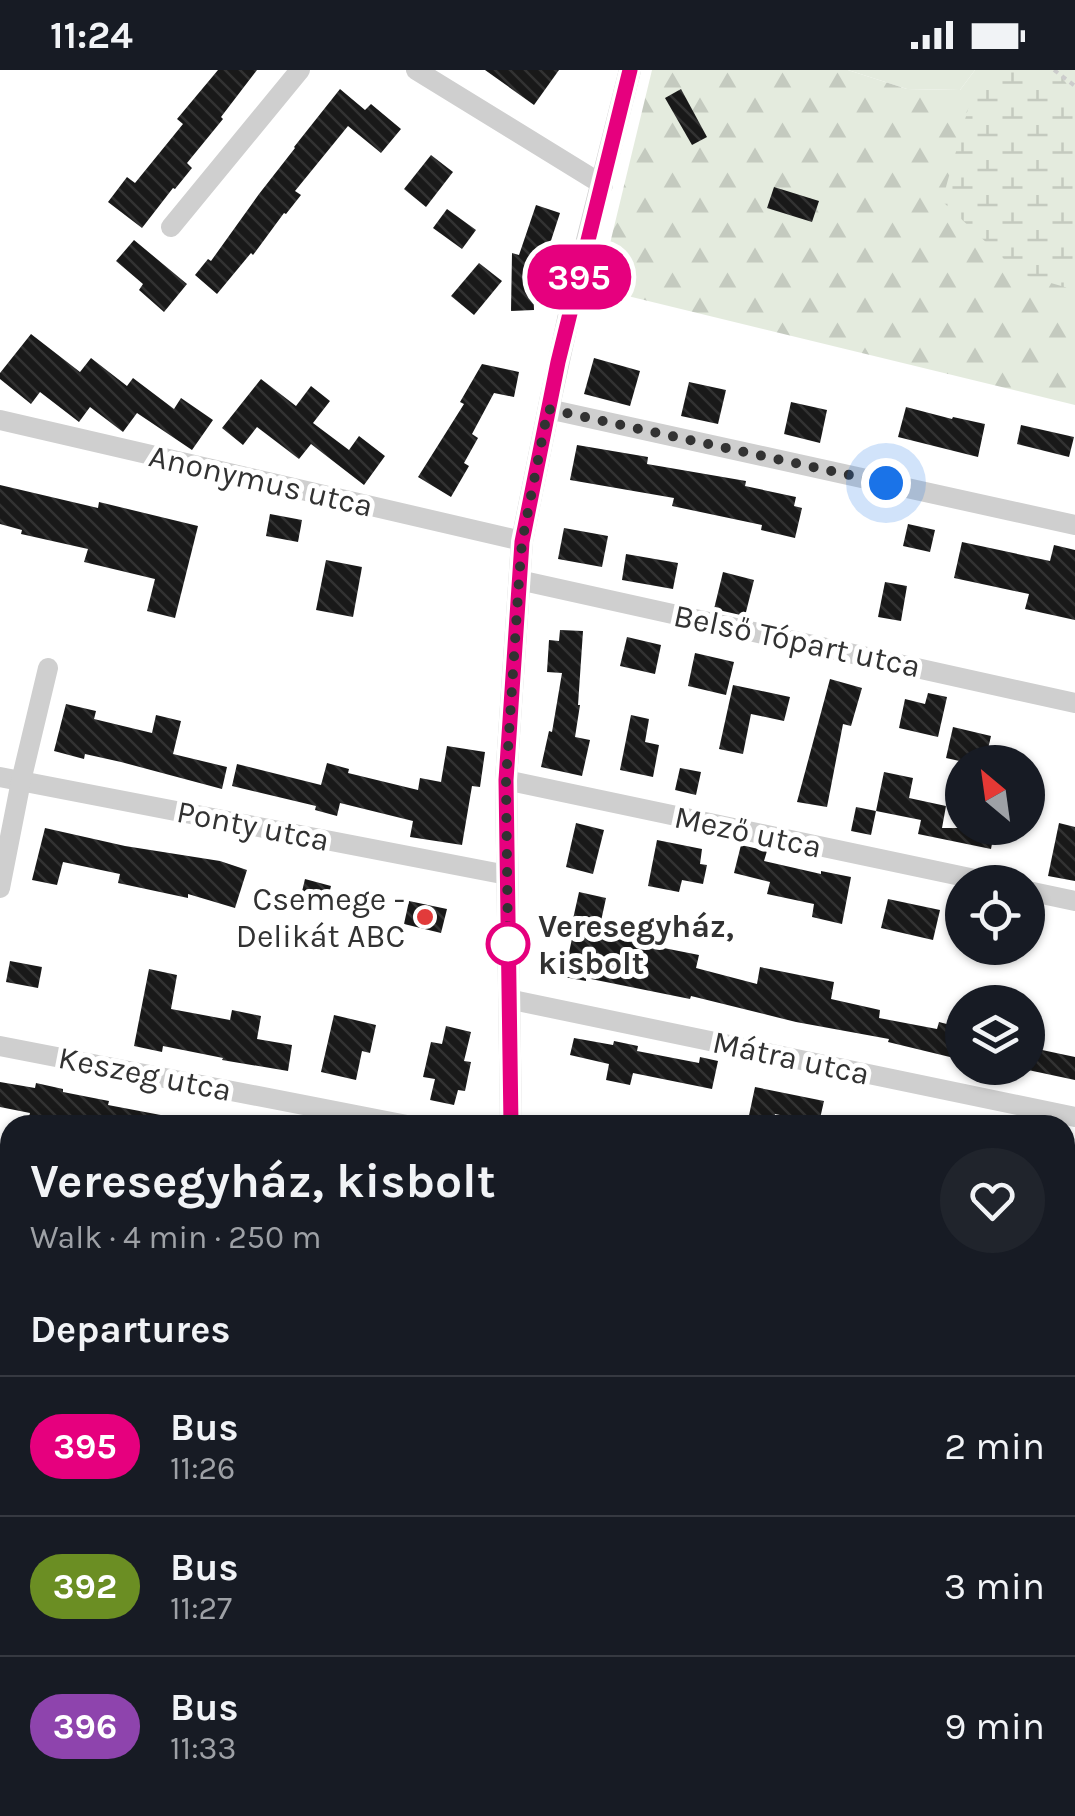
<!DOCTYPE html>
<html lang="en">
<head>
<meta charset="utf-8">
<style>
	:root { --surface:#171b24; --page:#20242c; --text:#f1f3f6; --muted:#9ea1a6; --line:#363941 }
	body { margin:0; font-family:Karla,sans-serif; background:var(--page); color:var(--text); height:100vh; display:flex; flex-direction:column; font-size:38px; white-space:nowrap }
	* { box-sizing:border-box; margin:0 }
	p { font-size:32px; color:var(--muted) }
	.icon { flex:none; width:55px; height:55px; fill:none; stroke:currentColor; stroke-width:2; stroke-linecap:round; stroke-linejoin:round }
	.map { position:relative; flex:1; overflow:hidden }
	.sheet { position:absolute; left:0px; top:1045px; width:1075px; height:702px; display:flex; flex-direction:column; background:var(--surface); border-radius:30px 30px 0 0; box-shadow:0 2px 8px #0004 }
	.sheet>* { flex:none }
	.badge { padding:0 20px; border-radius:32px; font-size:35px; line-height:65px }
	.needle { width:65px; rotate:331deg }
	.controls { position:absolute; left:945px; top:675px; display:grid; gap:20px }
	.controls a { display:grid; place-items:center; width:100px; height:100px; border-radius:50%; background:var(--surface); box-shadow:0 2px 8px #0004; font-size:50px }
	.you { position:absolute; width:50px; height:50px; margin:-25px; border:8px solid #fff; border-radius:50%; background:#1a73e8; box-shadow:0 0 0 15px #1a73e833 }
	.map>.badge { position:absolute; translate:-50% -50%; box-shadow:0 0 0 5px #fff }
	h2 { padding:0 30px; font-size:38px; line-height:90px }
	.round { display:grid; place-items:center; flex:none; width:105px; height:105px; border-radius:52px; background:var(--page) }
	.summary { display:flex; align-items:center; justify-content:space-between; height:170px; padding:0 30px }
	h1 { font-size:48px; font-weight:700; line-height:75px }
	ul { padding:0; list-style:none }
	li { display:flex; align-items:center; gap:30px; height:140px; padding:0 30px; border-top:2px solid var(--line) }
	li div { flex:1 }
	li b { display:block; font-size:38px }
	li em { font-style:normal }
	li .badge { min-width:110px; font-weight:700; text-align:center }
	.status { display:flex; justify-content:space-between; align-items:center; height:70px; padding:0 50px; background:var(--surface); direction:ltr }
	.status svg { height:28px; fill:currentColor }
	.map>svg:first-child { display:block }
	.grass { fill:#e4ebde }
	.forest { fill:url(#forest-firs) }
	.wetland { fill:url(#wetland-marsh) }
	.building { fill:url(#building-back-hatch) }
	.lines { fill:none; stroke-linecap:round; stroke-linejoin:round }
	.path { stroke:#ccc; stroke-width:4; stroke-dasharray:5 5; stroke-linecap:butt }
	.minor { stroke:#cfcfcf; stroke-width:20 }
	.tertiary { stroke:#cfcfcf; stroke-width:22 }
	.line-casing { stroke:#fff; stroke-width:22 }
	.line { stroke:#e6007e; stroke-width:15 }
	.walk { stroke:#323232; stroke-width:10; stroke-dasharray:0 18 }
	.poi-dot { fill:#e23b3b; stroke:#fff; stroke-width:4 }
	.stop-dot { fill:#fff; stroke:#e6007e; stroke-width:5 }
	.labels { text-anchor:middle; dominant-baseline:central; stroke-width:10; stroke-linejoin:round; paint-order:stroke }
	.street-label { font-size:32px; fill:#323232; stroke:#fff }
	.poi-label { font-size:32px; fill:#323232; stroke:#fff; text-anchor:end }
	.stop-label { font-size:32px; font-weight:bold; fill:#323232; stroke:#fff; text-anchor:start }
</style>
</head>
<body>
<div class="status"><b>11:24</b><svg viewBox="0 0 49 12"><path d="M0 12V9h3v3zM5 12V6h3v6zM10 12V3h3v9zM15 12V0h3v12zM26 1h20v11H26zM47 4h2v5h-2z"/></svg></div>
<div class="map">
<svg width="1075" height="1746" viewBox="0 0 1075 1746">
	<defs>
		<pattern id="forest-firs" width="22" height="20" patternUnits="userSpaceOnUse" patternTransform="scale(2.5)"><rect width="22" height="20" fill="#e4ebde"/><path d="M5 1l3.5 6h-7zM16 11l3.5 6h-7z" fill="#c4cabf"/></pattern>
		<pattern id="wetland-marsh" width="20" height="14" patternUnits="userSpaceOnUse" patternTransform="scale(2.5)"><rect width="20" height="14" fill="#e4ebde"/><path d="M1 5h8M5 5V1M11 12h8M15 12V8" fill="none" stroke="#c4cabf"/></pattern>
		<pattern id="building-back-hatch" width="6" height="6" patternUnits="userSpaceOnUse" patternTransform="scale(2.5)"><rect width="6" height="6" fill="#191919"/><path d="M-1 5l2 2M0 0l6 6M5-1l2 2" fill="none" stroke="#323232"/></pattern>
	</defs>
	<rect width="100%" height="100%" fill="#fff"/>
	<path class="grass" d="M 848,0 L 975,0 L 960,20 L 907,19 Z"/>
	<g class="forest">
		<path d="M 652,0 L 848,0 L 907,19 L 960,20 L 975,0 L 1075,0 L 1075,335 L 599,219 Z"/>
		<path d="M 0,1648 L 10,1650 L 10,1738 L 428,1738 L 426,1746 L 0,1746 Z"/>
	</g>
	<path class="wetland" d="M 979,0 L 1057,0 L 1075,26 L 1075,220 L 1020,204 L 942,131 Z"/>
	<g class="building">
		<path d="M 218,0 L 257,0 L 221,47 L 223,49 L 187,93 L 192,98 L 175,119 L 173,118 L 142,158 L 108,132 L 127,107 L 135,113 L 183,54 L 177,49 Z"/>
		<path d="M 485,0 L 559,0 L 534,35 Z"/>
		<path d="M 340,19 L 365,40 L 371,34 L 401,59 L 381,83 L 348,56 L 295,121 L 301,125 L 286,144 L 284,143 L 253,185 L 251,183 L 217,224 L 195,205 L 208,189 L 211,191 L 259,124 L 295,78 L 294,77 Z"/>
		<path d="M 681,19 L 707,67 L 692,75 L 665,28 Z"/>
		<path d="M 431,85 L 453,102 L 426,137 L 404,119 Z"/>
		<path d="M 774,117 L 819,131 L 812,152 L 767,138 Z"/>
		<path d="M 536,135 L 560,143 L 545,189 L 539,215 L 533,214 L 534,240 L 511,241 L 512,183 L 519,185 Z"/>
		<path d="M 447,139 L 476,160 L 462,179 L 433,158 Z"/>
		<path d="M 134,170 L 187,214 L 164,242 L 139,220 L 143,214 L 116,191 Z"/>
		<path d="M 479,193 L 502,211 L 474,245 L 451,226 Z"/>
		<path d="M 31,264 L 80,302 L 91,288 L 127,316 L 133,308 L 174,339 L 181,328 L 213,350 L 192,380 L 137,343 L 123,362 L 90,337 L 79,352 L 40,322 L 31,334 L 0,309 L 0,303 Z"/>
		<path d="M 594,288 L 640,301 L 630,336 L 584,324 Z"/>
		<path d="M 482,294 L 519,302 L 514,327 L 494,323 L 472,364 L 478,368 L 464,393 L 469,396 L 451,427 L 418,407 L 464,334 L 460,332 Z"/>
		<path d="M 261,309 L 296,336 L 311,316 L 330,331 L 313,353 L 349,380 L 359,366 L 385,386 L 364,415 L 311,374 L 299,389 L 257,357 L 243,375 L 222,358 Z"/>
		<path d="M 689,312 L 726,320 L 718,354 L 681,346 Z"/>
		<path d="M 791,332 L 827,340 L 820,373 L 784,364 Z"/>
		<path d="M 906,337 L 952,349 L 953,347 L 985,354 L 978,387 L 898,367 Z"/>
		<path d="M 1021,355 L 1074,367 L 1069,387 L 1017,374 Z"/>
		<path d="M 577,375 L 648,387 L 647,394 L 746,411 L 745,416 L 796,427 L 794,436 L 802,438 L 795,468 L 761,460 L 762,455 L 672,436 L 674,428 L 570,410 Z"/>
		<path d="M 0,415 L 98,438 L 99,432 L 198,456 L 175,548 L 147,541 L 155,509 L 84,492 L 88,479 L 21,464 L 22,460 L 0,454 Z"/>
		<path d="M 270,444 L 302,450 L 298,472 L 266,466 Z"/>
		<path d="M 908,454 L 935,460 L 930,482 L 903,476 Z"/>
		<path d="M 564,458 L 608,466 L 602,497 L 558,489 Z"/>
		<path d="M 962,472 L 1050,491 L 1054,475 L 1075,480 L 1075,550 L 1025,539 L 1029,524 L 954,508 Z"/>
		<path d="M 626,484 L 678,493 L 673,519 L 622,510 Z"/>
		<path d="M 326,490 L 362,497 L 353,547 L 316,540 Z"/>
		<path d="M 723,502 L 754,510 L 745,546 L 714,539 Z"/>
		<path d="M 885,512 L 907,516 L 901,551 L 878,547 Z"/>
		<path d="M 560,560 L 583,561 L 578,635 L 580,635 L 575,667 L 590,670 L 582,706 L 541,697 L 549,661 L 552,662 L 562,603 L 547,602 L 549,570 L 559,571 Z"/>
		<path d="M 627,567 L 661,575 L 655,604 L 620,596 Z"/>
		<path d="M 695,583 L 734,592 L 726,625 L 688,616 Z"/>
		<path d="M 830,609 L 862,618 L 851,656 L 843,654 L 827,737 L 797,732 Z"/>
		<path d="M 733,615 L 790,627 L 784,651 L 751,644 L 743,684 L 719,679 Z"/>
		<path d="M 928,623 L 947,627 L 938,667 L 899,658 L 905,629 L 925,634 Z"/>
		<path d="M 66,634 L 96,641 L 94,649 L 152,663 L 156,645 L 181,651 L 173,684 L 227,697 L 222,719 L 121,692 L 85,684 L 84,689 L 54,681 Z"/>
		<path d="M 631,645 L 649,649 L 645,672 L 659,675 L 653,707 L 620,700 Z"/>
		<path d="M 953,657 L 991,666 L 985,692 L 964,692 L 946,688 Z"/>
		<path d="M 447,676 L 485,682 L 480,717 L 472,716 L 462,775 L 410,767 L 413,751 L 340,733 L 337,746 L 315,740 L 316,736 L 232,716 L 237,694 L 321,715 L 327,693 L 349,699 L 348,703 L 418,720 L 420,708 L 441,712 Z"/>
		<path d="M 680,698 L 701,702 L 696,725 L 675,720 Z"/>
		<path d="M 884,702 L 913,708 L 909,728 L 946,736 L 942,758 L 995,758 L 991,779 L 918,764 L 921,750 L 876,741 Z"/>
		<path d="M 856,737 L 876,741 L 871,765 L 851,761 Z"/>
		<path d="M 576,753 L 604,760 L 593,804 L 566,797 Z"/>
		<path d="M 1059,753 L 1075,757 L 1075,811 L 1048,806 Z"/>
		<path d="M 45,758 L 125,776 L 220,791 L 247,800 L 235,838 L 188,824 L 188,828 L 118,813 L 120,804 L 63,792 L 57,815 L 32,810 Z"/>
		<path d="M 657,770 L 702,779 L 700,794 L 707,795 L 703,814 L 682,810 L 679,822 L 648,816 Z"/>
		<path d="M 741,775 L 767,781 L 764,791 L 821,804 L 821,801 L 851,807 L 842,854 L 812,847 L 814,834 L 767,824 L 770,812 L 734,803 Z"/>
		<path d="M 305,809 L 331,816 L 326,836 L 300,830 Z"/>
		<path d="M 579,822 L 606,828 L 598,865 L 699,885 L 696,898 L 757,914 L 760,897 L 834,912 L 831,929 L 880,940 L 879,948 L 937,959 L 939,952 L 962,958 L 954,988 L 888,972 L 889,969 L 796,952 L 691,926 L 690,929 L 586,908 L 586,911 L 564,907 L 576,849 L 573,849 Z"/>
		<path d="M 888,829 L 940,840 L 933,870 L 881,858 Z"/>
		<path d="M 409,831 L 447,839 L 441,863 L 404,854 Z"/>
		<path d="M 10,891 L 42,897 L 38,918 L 6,912 Z"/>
		<path d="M 149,899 L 177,905 L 171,939 L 230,950 L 232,940 L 261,946 L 257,969 L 292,975 L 288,1001 L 222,990 L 223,988 L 163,976 L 162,982 L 134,976 Z"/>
		<path d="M 334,945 L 376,955 L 370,983 L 362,981 L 356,1010 L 321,1002 Z"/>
		<path d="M 446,956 L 471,962 L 464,991 L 471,992 L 465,1021 L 458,1020 L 454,1035 L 430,1030 L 435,1009 L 423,1007 L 431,972 L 442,974 Z"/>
		<path d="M 574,968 L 613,975 L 614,971 L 638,976 L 637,981 L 699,993 L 700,987 L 718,991 L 712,1019 L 633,1003 L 630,1015 L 606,1010 L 609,994 L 570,985 Z"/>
		<path d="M 1028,977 L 1075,987 L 1075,1010 L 1028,1000 Z"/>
		<path d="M 0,1012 L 35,1018 L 36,1013 L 63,1019 L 63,1022 L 109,1031 L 108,1035 L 166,1046 L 165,1055 L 27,1055 L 30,1043 L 0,1037 Z"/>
		<path d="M 755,1017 L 824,1031 L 819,1053 L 775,1044 L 772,1055 L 747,1055 Z"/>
	</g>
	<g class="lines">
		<path class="path" d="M 1054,0 L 1075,16"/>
		<g class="minor">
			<path d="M 416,0 L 603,115"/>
			<path d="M 171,157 L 300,0"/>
			<path d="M 548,339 L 1075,455"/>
			<path d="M 0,350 L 522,471"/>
			<path d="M 519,510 L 1075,633"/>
			<path d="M 0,707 L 507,805"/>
			<path d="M 506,710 L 989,812"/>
			<path d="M 0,818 L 21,711 L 48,598"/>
			<path d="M 1028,821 L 1075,831"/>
			<path d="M 508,929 L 1075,1047"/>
			<path d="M 0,976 L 407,1055"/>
			<path d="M 0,1234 L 10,1236"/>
			<path d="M 1065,1291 L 1075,1293"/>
			<path d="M 0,1502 L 10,1504"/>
			<path d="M 1065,1551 L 1075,1553"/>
			<path d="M 818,1738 L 854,1746"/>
		</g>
		<g class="tertiary">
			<path d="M 511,1055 L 506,710 L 522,471 L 551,327 L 574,222 L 630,0"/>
			<path d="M 507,1746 L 508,1738"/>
		</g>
	</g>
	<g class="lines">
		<defs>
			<path id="line" d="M 511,1055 L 506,710 L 522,472 L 558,292 L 630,0"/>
		</defs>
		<use href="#line" class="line-casing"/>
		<use href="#line" class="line"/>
		<path class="walk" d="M 508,874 L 506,710 L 519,510 L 522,472 L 548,339 L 886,413"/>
	</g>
	<circle class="poi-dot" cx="425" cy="847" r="10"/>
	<circle class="stop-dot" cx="508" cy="874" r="20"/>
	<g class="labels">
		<g class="street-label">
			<text transform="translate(261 411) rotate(13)">Anonymus utca</text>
			<text transform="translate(797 571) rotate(12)">Belső Tópart utca</text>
			<text transform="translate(253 756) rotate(11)">Ponty utca</text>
			<text transform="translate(748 762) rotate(12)">Mező utca</text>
			<text transform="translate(791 988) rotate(12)">Mátra utca</text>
			<text transform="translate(145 1004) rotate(11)">Keszeg utca</text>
		</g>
		<g class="poi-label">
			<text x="405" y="829">Csemege -<tspan x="405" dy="37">Delikát ABC</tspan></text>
		</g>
		<g class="stop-label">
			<text x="538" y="856">Veresegyház,<tspan x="538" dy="37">kisbolt</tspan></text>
		</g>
	</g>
</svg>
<div class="controls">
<a><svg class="needle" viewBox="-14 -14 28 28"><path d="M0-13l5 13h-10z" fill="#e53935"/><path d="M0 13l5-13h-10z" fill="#9ea1a6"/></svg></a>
<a><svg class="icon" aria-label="locate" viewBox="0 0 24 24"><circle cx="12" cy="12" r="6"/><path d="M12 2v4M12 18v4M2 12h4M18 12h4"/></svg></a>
<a><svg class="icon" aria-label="layers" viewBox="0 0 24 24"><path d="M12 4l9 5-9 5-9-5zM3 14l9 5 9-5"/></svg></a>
</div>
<div class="you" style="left:886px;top:413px"></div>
<b class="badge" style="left:579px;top:207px;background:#e6007e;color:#fff">395</b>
<section class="sheet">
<div class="summary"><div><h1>Veresegyház, kisbolt</h1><p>Walk · 4 min · 250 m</p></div><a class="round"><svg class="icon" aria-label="heart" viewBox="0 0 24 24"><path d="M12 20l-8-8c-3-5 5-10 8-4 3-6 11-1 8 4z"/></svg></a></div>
<h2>Departures</h2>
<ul>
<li><span class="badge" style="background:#e6007e;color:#fff">395</span><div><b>Bus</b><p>11:26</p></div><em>2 min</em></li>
<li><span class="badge" style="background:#6b8e23;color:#fff">392</span><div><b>Bus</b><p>11:27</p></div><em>3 min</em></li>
<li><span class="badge" style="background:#8e44ad;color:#fff">396</span><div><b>Bus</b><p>11:33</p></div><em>9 min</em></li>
</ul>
</section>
</div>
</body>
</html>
